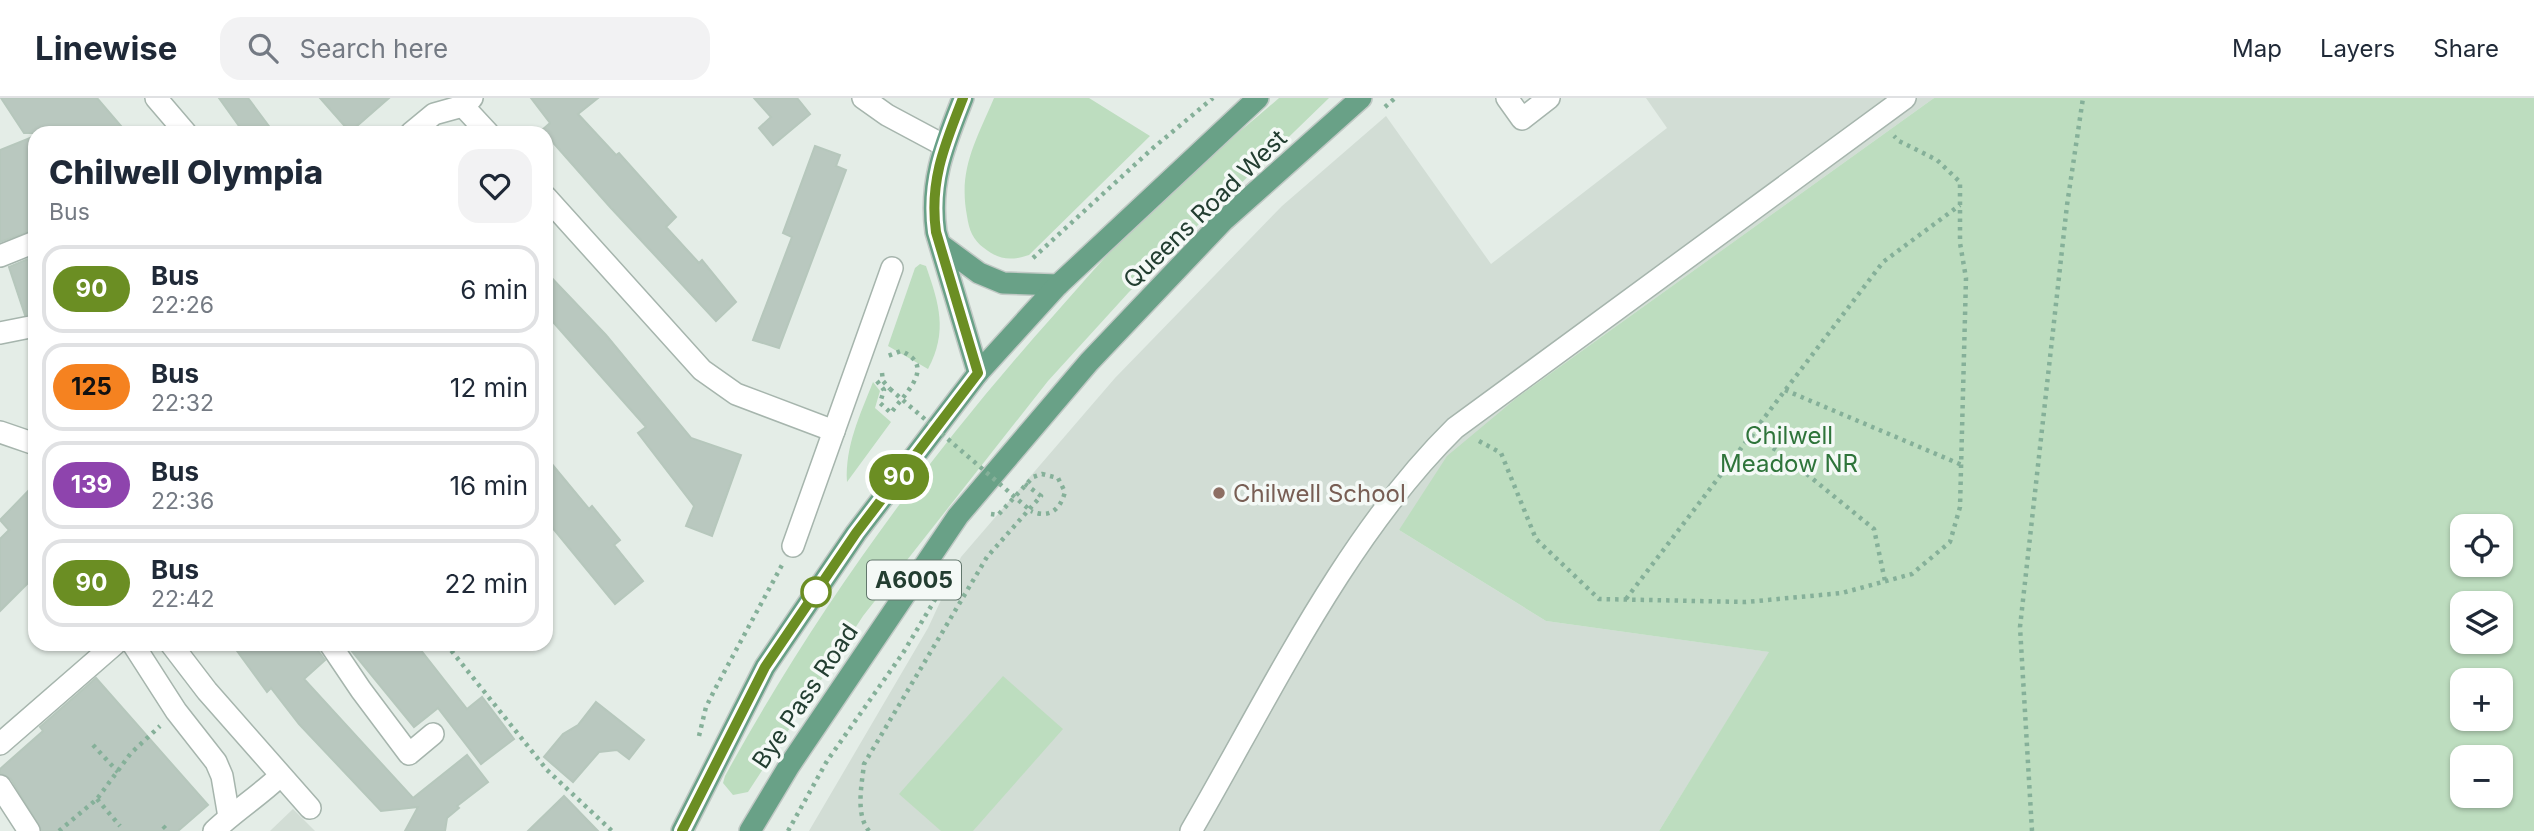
<!DOCTYPE html>
<html lang="en">
<head>
<meta charset="utf-8">
<style>
	:root { --surface:#fff; --page:#f2f2f3; --text:#1f2937; --muted:#747a83; --line:#e0e1e3 }
	body { margin:0; font-family:Inter,sans-serif; background:var(--page); color:var(--text); height:100vh; display:flex; flex-direction:column; font-size:26px; white-space:nowrap }
	* { box-sizing:border-box; margin:0 }
	p { font-size:23px; color:var(--muted) }
	.icon { flex:none; width:38px; height:38px; fill:none; stroke:currentColor; stroke-width:2; stroke-linecap:round; stroke-linejoin:round }
	.map { position:relative; flex:1; overflow:hidden }
	.sheet { position:absolute; left:28px; top:28px; width:525px; height:525px; display:flex; flex-direction:column; background:var(--surface); border-radius:21px; box-shadow:0 2px 5px #0004 }
	.sheet>* { flex:none }
	.badge { padding:0 14px; border-radius:23px; font-size:24px; line-height:46px }
	.controls { position:absolute; left:2450px; top:416px; display:grid; gap:14px }
	.controls a { display:grid; place-items:center; width:63px; height:63px; border-radius:14px; background:var(--surface); box-shadow:0 2px 5px #0004; font-size:35px }
	.map>.badge { position:absolute; translate:-50% -50%; box-shadow:0 0 0 4px #fff }
	.round { display:grid; place-items:center; flex:none; width:74px; height:74px; border-radius:21px; background:var(--page) }
	.overview { display:flex; align-items:center; justify-content:space-between; height:119px; padding:0 21px }
	h1 { font-size:33px; font-weight:800; line-height:52px }
	ul { padding:0; list-style:none }
	li { display:flex; align-items:center; gap:21px; height:88px; margin:0 14px 10px; padding:0 7px; border:4px solid var(--line); border-radius:21px }
	li div { flex:1 }
	li b { display:block; font-size:26px }
	li em { font-style:normal }
	li .badge { min-width:77px; font-weight:700; text-align:center }
	header { display:flex; align-items:center; gap:42px; box-sizing:border-box; height:98px; padding:0 35px; background:var(--surface); border-bottom:2px solid var(--line) }
	header strong { font-size:33px }
	nav { display:flex; gap:38px; margin-inline-start:auto; font-size:24px }
	.search { width:490px; height:63px; background:var(--page); display:flex; align-items:center; gap:18px; box-sizing:border-box; padding:0 24px; border-radius:21px; color:var(--muted); font-size:26px }
	.map>svg:first-child { display:block }
	.built { fill:#d2ddd5 }
	.green { fill:#bdddbf; fill-rule:evenodd }
	.building { fill:#b9c8bf; stroke:#b6c7bc; stroke-width:2 }
	.lines { fill:none; stroke-linecap:round; stroke-linejoin:round }
	.minor-casing { stroke:#a6b5ad; stroke-width:24 }
	.major-casing { stroke:#c1c9c5; stroke-width:24 }
	.path { stroke:#85b099; stroke-width:4.5; stroke-dasharray:3.5 5; stroke-linecap:butt }
	.minor { stroke:#fff; stroke-width:21 }
	.major { stroke:#69a187; stroke-width:21 }
	.path-bridge { stroke:#85b099; stroke-width:4.5; stroke-dasharray:3.5 5; stroke-linecap:butt }
	.line-casing { stroke:#fff; stroke-width:16 }
	.line { stroke:#6b8e23; stroke-width:10 }
	.education-dot { fill:#8d6e63; stroke:#f4f9f6; stroke-width:2.5 }
	.stop-dot { fill:#fff; stroke:#6b8e23; stroke-width:3.5 }
	.labels { text-anchor:middle; dominant-baseline:central; stroke-width:7; stroke-linejoin:round; paint-order:stroke }
	.shield { fill:#f4f9f6; stroke:#62766c; stroke-width:2 }
	.shield-label { font-size:23px; font-weight:bold; fill:#233e31 }
	.street-label { font-size:24px; fill:#233e31; stroke:#f4f9f6 }
	.park-label { font-size:24px; fill:#2e743a; stroke:#f4f9f6 }
	.education-label { font-size:24px; fill:#785e54; stroke:#f4f9f6; text-anchor:start }
</style>
</head>
<body>
<header>
<strong>Linewise</strong>
<div class="search"><svg class="icon" aria-label="search" viewBox="0 0 24 24"><circle cx="10" cy="10" r="6"/><path d="M15 15l6 6"/></svg>Search here</div>
<nav><a>Map</a><a>Layers</a><a>Share</a></nav>
</header>
<div class="map">
<svg width="2534" height="733" viewBox="0 0 2534 733">
	<rect width="100%" height="100%" fill="#e4ede7"/>
	<g class="built">
		<path d="M 1646,0 L 1934,0 L 1519,298 L 1399,432 L 1546,523 L 1770,554 L 1659,733 L 809,733 L 928,530 L 961,459 L 1115,280 L 1282,108 L 1386,18 L 1491,166 L 1667,30 Z"/>
		<path d="M 293,711 L 315,733 L 270,733 Z"/>
	</g>
	<g class="green">
		<path d="M 994,0 L 1089,0 L 1150,38 L 1029,157 C 1011,163 999,162 984,150 C 973,142 969,132 967,118 C 958,71 976,43 994,0 Z"/>
		<path d="M 1279,0 L 1329,0 L 1129,194 L 1048,283 L 863,518 L 748,694 L 733,697 L 723,685 L 725,678 C 816,512 928,358 1054,217 C 1088,179 1121,139 1159,104 C 1197,68 1239,35 1279,0 Z"/>
		<path d="M 1934,0 L 2534,0 L 2534,733 L 1659,733 L 1769,554 L 1546,523 L 1399,432 L 1447,358 L 1519,298 ZM 2462,429 L 2501,429 L 2501,467 L 2462,467 ZM 2462,506 L 2501,506 L 2501,544 L 2462,544 ZM 2462,583 L 2501,583 L 2501,621 L 2462,621 ZM 2462,660 L 2501,660 L 2501,698 L 2462,698 Z"/>
		<path d="M 920,166 L 926,168 C 939,206 948,233 928,271 L 888,248 L 915,170 Z"/>
		<path d="M 873,284 L 880,293 L 875,310 L 891,324 L 847,384 C 845,348 860,317 873,284 Z"/>
		<path d="M 1003,578 L 1063,631 L 973,733 L 941,733 L 899,696 Z"/>
	</g>
	<g class="building">
		<path d="M 1,0 L 97,0 L 127,35 L 24,35 Z"/>
		<path d="M 219,0 L 248,0 L 274,35 L 244,35 Z"/>
		<path d="M 320,0 L 389,0 L 350,34 Z"/>
		<path d="M 531,0 L 598,0 L 578,16 L 616,57 L 619,55 L 676,119 L 666,129 L 699,165 L 702,162 L 736,204 L 716,223 L 610,109 L 542,32 L 550,25 Z"/>
		<path d="M 754,0 L 797,0 L 810,16 L 773,47 L 759,30 L 771,19 Z"/>
		<path d="M 35,38 L 35,131 L 0,144 L 0,52 Z"/>
		<path d="M 815,48 L 840,57 L 836,68 L 846,72 L 779,250 L 753,242 L 792,139 L 783,135 Z"/>
		<path d="M 35,158 L 35,215 L 25,217 L 9,169 Z"/>
		<path d="M 546,174 L 606,237 L 691,340 L 741,357 L 712,438 L 686,428 L 694,408 L 638,335 L 646,329 L 546,216 Z"/>
		<path d="M 546,359 L 589,411 L 592,408 L 620,442 L 614,447 L 643,483 L 615,506 L 546,422 Z"/>
		<path d="M 35,386 L 35,478 L 0,513 L 0,441 L 9,432 L 0,422 Z"/>
		<path d="M 232,546 L 313,546 L 325,562 L 304,581 L 413,700 L 467,657 L 488,684 L 457,708 L 459,710 L 447,720 L 445,733 L 405,733 L 418,709 L 381,713 L 299,626 L 271,590 L 267,594 Z"/>
		<path d="M 346,546 L 416,546 L 467,611 L 482,599 L 514,641 L 481,666 L 438,610 L 414,629 Z"/>
		<path d="M 96,580 L 208,707 L 178,733 L 42,733 L 11,681 L 0,675 L 0,671 L 43,633 L 40,629 Z"/>
		<path d="M 596,604 L 644,642 L 629,661 L 617,652 L 599,654 L 573,684 L 544,659 L 563,636 L 578,627 Z"/>
		<path d="M 564,698 L 598,733 L 528,733 Z"/>
	</g>
	<g class="lines">
		<defs>
			<g id="minor">
				<path d="M 156,0 L 186,35"/>
				<path d="M 472,0 L 463,8 L 488,35"/>
				<path d="M 863,0 L 887,17 L 945,48"/>
				<path d="M 1507,0 L 1522,21 L 1549,0"/>
				<path d="M 411,35 L 434,16 L 463,8"/>
				<path d="M 546,99 L 702,272 L 736,296 L 834,333"/>
				<path d="M 0,158 L 35,144"/>
				<path d="M 0,235 L 35,228"/>
				<path d="M 0,334 L 35,346"/>
				<path d="M 793,448 L 892,170"/>
				<path d="M 133,546 L 176,613 L 216,664 L 222,678 L 229,719"/>
				<path d="M 171,546 L 207,593 L 310,710"/>
				<path d="M 330,546 L 361,592 L 409,656 L 433,636"/>
				<path d="M 0,646 L 115,546"/>
				<path d="M 0,688 L 29,733"/>
				<path d="M 214,733 C 235,713 259,698 280,678"/>
				<path d="M 1191,733 C 1269,599 1344,439 1455,330 L 1905,0"/>
			</g>
			<g id="major">
				<path d="M 963,0 C 945,46 929,83 936,134 L 978,275"/>
				<path d="M 941,147 L 979,175 L 1003,185 L 1058,187"/>
				<path d="M 682,733 L 765,569 L 856,435 L 978,275 L 1058,187 L 1258,0"/>
				<path d="M 750,733 L 789,668 L 958,418 L 1089,264 L 1223,123 L 1361,0"/>
			</g>
		</defs>
		<use href="#minor" class="minor-casing"/>
		<use href="#major" class="major-casing"/>
		<g class="path">
			<path d="M 1385,9 L 1395,0"/>
			<path d="M 1033,160 L 1153,50 L 1213,0"/>
			<path d="M 882,275 L 883,283 L 890,291"/>
			<path d="M 877,283 L 884,292 L 880,305 L 891,315 C 905,295 937,268 901,253 L 888,258"/>
			<path d="M 1785,292 L 1962,367"/>
			<path d="M 1751,337 L 1781,355 L 1874,431 L 1885,483"/>
			<path d="M 1479,343 L 1501,355 L 1536,441 L 1599,501 L 1746,504 L 1842,495 L 1912,476 L 1950,444 L 1960,409 L 1966,180 L 1960,145 L 1960,84 L 1937,62 L 1899,43 L 1894,38"/>
			<path d="M 991,416 L 998,417 L 1033,379 L 1042,376 L 1058,380 L 1065,394 C 1060,412 1049,421 1031,413"/>
			<path d="M 1626,501 L 1883,164 L 1960,107"/>
			<path d="M 446,546 L 547,672 L 612,733"/>
			<path d="M 699,638 L 706,609 L 715,591 L 782,467"/>
			<path d="M 93,647 L 118,674"/>
			<path d="M 97,701 L 120,728"/>
			<path d="M 163,728 L 168,733"/>
			<path d="M 59,733 L 97,701 L 131,655 L 160,628"/>
			<path d="M 788,733 L 827,663 L 903,555 L 939,495"/>
			<path d="M 869,733 C 855,716 862,686 864,666 L 987,459 L 1041,398 L 1025,386"/>
			<path d="M 2032,733 L 2020,529 L 2067,107 L 2083,0"/>
		</g>
		<use href="#minor" class="minor"/>
		<use href="#major" class="major"/>
		<path class="path-bridge" d="M 890,291 L 1031,413"/>
	</g>
	<g class="lines">
		<defs>
			<path id="line" d="M 682,733 L 765,569 L 856,435 L 978,275 L 936,134 C 929,83 945,46 963,0"/>
		</defs>
		<use href="#line" class="line-casing"/>
		<use href="#line" class="line"/>
	</g>
	<circle class="education-dot" cx="1219" cy="395" r="7"/>
	<circle class="stop-dot" cx="816" cy="494" r="14"/>
	<g class="labels">
		<rect class="shield" x="867" y="462.5" width="94" height="39" rx="5"/>
		<g class="shield-label">
			<text x="914" y="482">A6005</text>
		</g>
		<g class="street-label">
			<text transform="translate(1205 111) rotate(-44)">Queens Road West</text>
			<text transform="translate(805 598) rotate(-56)">Bye Pass Road</text>
		</g>
		<g class="park-label">
			<text x="1789" y="337">Chilwell<tspan x="1789" dy="28">Meadow NR</tspan></text>
		</g>
		<g class="education-label">
			<text x="1233" y="395">Chilwell School</text>
		</g>
	</g>
</svg>
<div class="controls">
<a><svg class="icon" aria-label="locate" viewBox="0 0 24 24"><circle cx="12" cy="12" r="6"/><path d="M12 2v4M12 18v4M2 12h4M18 12h4"/></svg></a>
<a><svg class="icon" aria-label="layers" viewBox="0 0 24 24"><path d="M12 4l9 5-9 5-9-5zM3 14l9 5 9-5"/></svg></a>
<a>+</a>
<a>−</a>
</div>
<b class="badge" style="left:899px;top:379px;background:#6b8e23;color:#fff">90</b>
<section class="sheet">
<div class="overview"><div><h1>Chilwell Olympia</h1><p>Bus</p></div><a class="round"><svg class="icon" aria-label="heart" viewBox="0 0 24 24"><path d="M12 20l-8-8c-3-5 5-10 8-4 3-6 11-1 8 4z"/></svg></a></div>
<ul>
<li><span class="badge" style="background:#6b8e23;color:#fff">90</span><div><b>Bus</b><p>22:26</p></div><em>6 min</em></li>
<li><span class="badge" style="background:#f58220;color:#111">125</span><div><b>Bus</b><p>22:32</p></div><em>12 min</em></li>
<li><span class="badge" style="background:#8e44ad;color:#fff">139</span><div><b>Bus</b><p>22:36</p></div><em>16 min</em></li>
<li><span class="badge" style="background:#6b8e23;color:#fff">90</span><div><b>Bus</b><p>22:42</p></div><em>22 min</em></li>
</ul>
</section>
</div>
</body>
</html>
